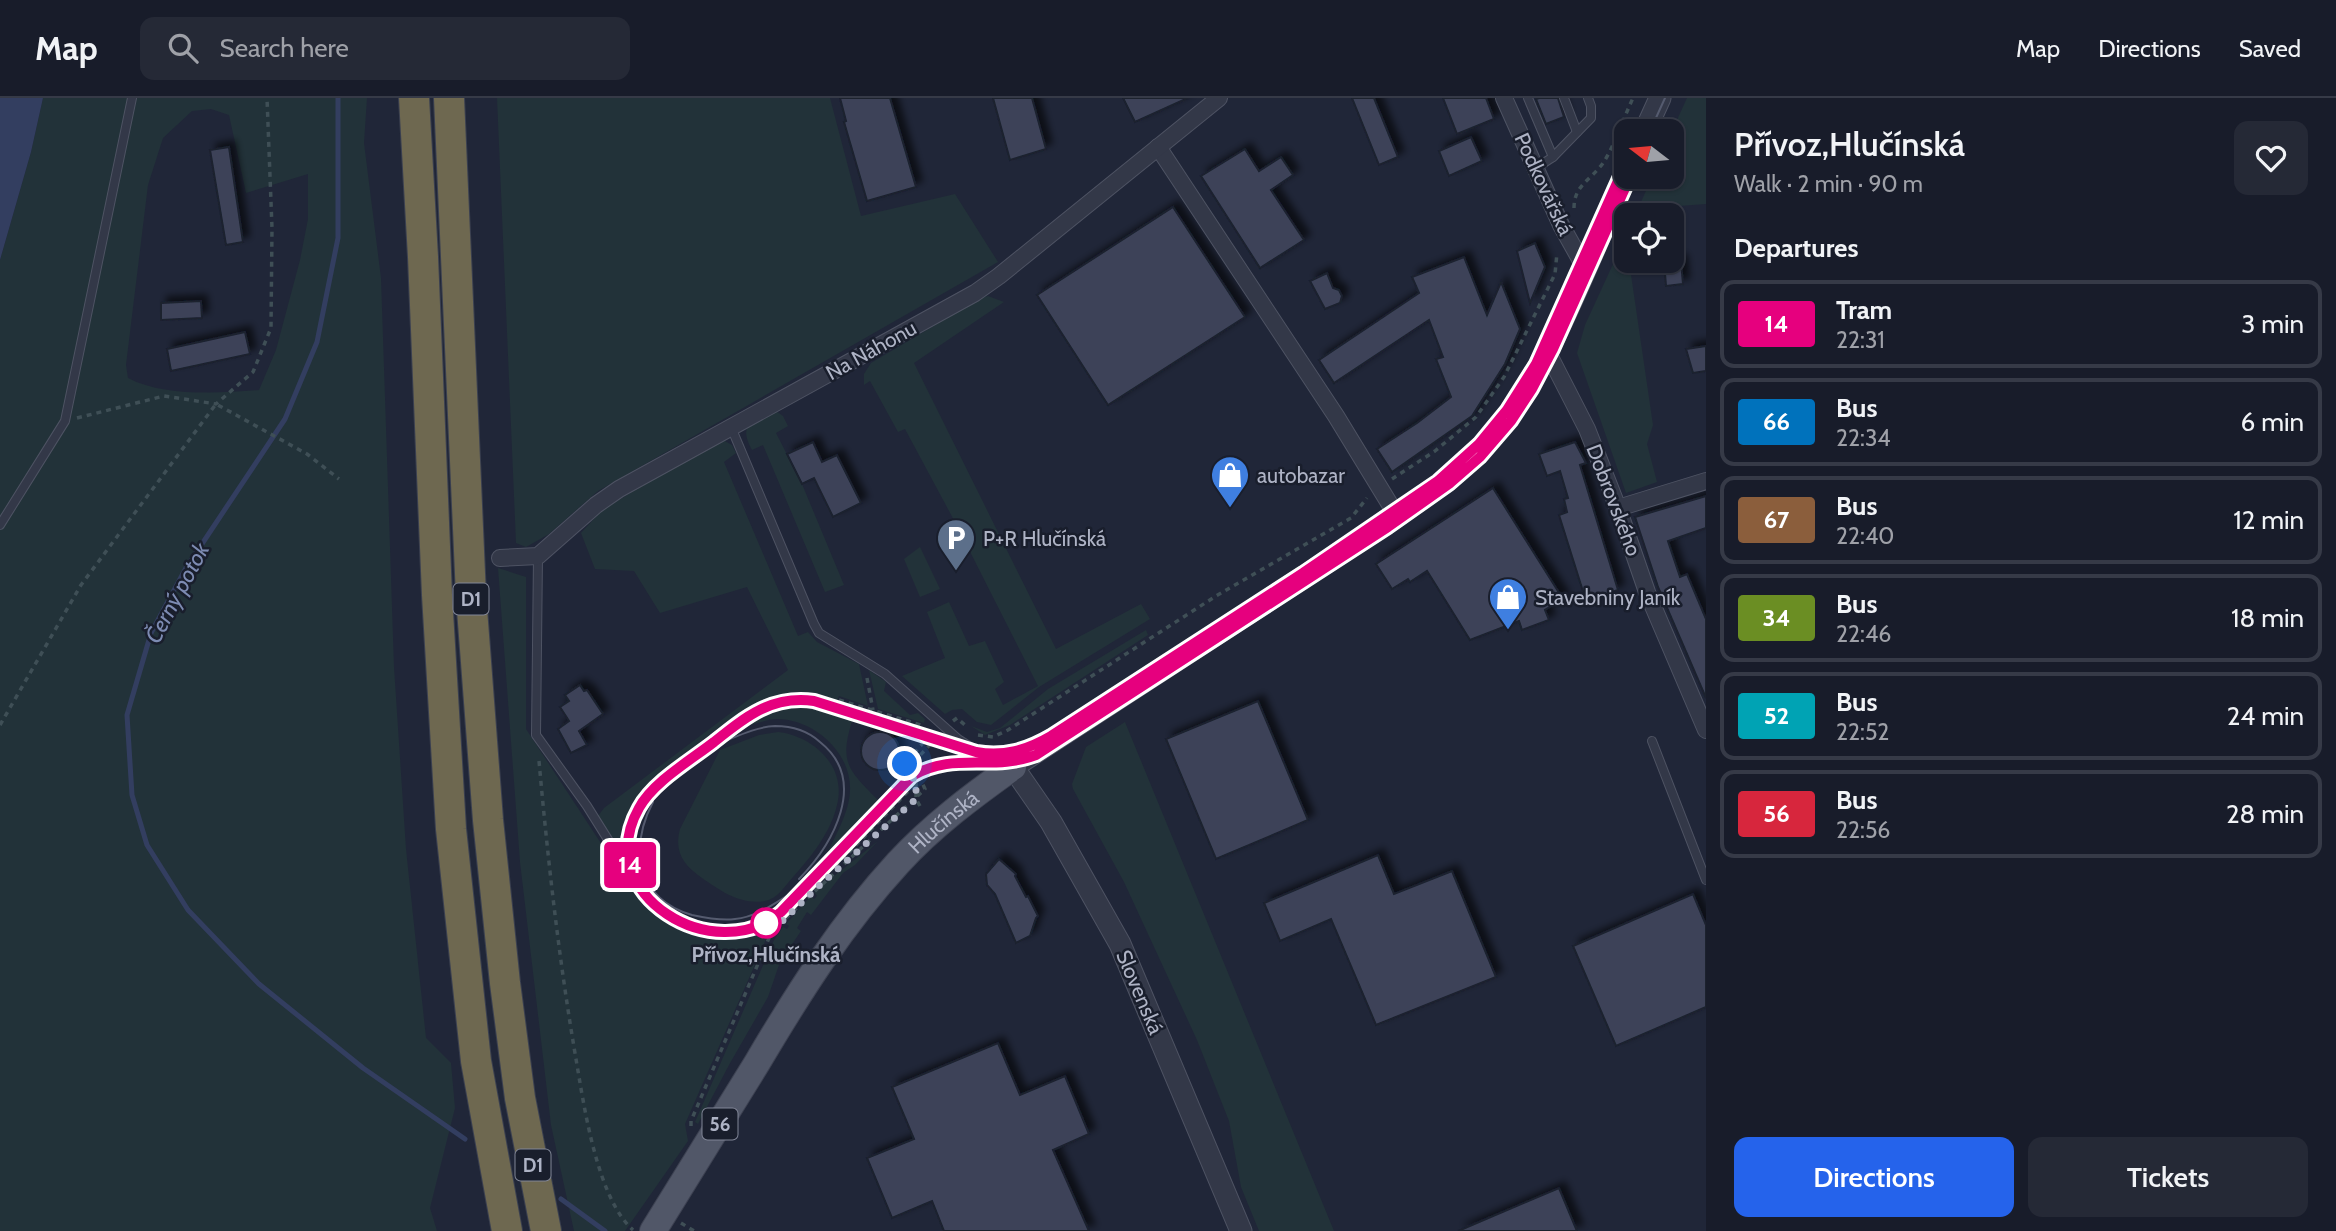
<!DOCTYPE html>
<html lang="en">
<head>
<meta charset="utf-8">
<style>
	:root { --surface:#181c2a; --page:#252936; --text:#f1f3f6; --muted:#9fa1a8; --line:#363a47; --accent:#2563eb }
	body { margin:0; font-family:Cabin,sans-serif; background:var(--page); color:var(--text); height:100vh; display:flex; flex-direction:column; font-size:26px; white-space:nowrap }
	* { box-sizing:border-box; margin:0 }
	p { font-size:23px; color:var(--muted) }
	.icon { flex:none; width:38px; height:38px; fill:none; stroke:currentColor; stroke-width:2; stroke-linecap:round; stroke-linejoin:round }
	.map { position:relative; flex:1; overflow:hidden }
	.sheet { display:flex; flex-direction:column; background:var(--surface); width:630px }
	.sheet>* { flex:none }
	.badge { padding:0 14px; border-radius:5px; font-size:24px; line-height:46px }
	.needle { width:46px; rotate:286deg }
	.buttons { position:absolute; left:1614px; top:21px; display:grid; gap:14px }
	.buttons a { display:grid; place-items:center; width:70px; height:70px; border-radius:14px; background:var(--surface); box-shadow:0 2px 5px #0004,0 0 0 2px var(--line); font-size:35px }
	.you { position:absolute; width:35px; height:35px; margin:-18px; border:5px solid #fff; border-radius:50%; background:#1a73e8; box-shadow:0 0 0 10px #1a73e833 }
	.map>.badge { position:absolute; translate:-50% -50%; box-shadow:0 0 0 4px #fff }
	h2 { padding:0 28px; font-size:26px; line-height:63px }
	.round { display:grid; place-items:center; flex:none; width:74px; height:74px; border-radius:14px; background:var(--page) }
	.overview { display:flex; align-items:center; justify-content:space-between; height:119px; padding:0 28px }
	h1 { font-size:33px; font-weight:600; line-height:52px }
	.button { display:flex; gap:14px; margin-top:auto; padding:14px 28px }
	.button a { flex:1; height:80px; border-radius:14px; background:var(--accent); color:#fff; font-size:28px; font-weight:600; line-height:80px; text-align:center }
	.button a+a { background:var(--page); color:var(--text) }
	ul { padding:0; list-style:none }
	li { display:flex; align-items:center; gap:21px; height:88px; margin:0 14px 10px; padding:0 14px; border:4px solid var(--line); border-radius:14px }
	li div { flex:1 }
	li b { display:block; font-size:26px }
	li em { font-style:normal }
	li .badge { min-width:77px; font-weight:700; text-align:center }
	header { display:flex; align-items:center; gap:42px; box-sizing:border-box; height:98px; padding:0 35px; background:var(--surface); border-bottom:2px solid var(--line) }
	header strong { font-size:33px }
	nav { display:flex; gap:38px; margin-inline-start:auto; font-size:24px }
	.search { width:490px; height:63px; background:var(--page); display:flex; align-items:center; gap:18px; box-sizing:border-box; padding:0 24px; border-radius:14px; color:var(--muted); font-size:26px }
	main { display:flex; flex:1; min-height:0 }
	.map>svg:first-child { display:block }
	.green { fill:#223239; fill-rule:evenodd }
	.water { fill:#333e60 }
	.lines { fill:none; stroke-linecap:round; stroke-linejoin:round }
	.stream { stroke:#333e60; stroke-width:5 }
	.building { fill:#3c4358; stroke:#1b202f; stroke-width:2; filter:url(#shadow) }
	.service-casing { stroke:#4e5363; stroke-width:10 }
	.minor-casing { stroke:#4e5363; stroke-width:18 }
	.tertiary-casing { stroke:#4e5363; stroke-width:23 }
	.primary-casing { stroke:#3d4252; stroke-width:28 }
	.motorway-casing { stroke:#3b4050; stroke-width:32 }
	.path { stroke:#3f4f56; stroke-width:3.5; stroke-dasharray:5 5; stroke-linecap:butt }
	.service { stroke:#333848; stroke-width:8 }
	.minor { stroke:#333848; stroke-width:16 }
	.tertiary { stroke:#333848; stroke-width:21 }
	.primary { stroke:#515768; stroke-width:26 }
	.motorway { stroke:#6e6850; stroke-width:30 }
	.tram { stroke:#555b6f; stroke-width:2 }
	.line-casing { stroke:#fff; stroke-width:16 }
	.line { stroke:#e6007e; stroke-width:10 }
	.walk { stroke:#aeb3c5; stroke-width:7; stroke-dasharray:0 12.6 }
	.stop-dot { fill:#fff; stroke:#e6007e; stroke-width:3.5 }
	.labels { text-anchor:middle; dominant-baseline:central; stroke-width:5; stroke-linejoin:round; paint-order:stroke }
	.shield { fill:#191e2c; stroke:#818697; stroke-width:2 }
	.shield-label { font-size:19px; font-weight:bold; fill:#aeb3c5 }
	.street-label { font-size:21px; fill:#aeb3c5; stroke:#191e2c }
	.poi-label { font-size:21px; fill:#aeb3c5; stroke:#191e2c; text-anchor:start }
	.stop-label { font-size:21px; font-weight:bold; fill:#aeb3c5; stroke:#191e2c }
	.water-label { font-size:23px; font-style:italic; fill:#7d8bb2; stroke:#191e2c }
</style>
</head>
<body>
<header>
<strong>Map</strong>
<div class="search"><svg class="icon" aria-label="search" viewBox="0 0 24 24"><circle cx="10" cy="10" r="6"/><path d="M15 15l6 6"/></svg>Search here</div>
<nav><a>Map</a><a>Directions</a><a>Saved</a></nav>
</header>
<main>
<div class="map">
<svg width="1706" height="1133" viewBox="0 0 1706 1133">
	<defs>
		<filter id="shadow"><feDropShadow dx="6" dy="-6" stdDeviation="3.5" flood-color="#0009"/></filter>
	</defs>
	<rect width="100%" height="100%" fill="#202638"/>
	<g class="green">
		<path d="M 43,0 L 367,0 L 364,45 L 381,180 L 394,569 L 406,751 L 426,940 L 451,965 L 455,1010 L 430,1110 L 437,1133 L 0,1133 L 0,162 L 31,54 ZM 211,11 L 229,17 L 246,95 L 308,76 L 308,121 L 300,162 L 276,252 L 259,292 C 220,295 164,299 128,280 L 126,267 L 148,87 L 163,40 L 192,13 Z"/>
		<path d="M 497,0 L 830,0 L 861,118 L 955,96 L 998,164 L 598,393 L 549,436 L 526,449 L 516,445 Z"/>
		<path d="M 1687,0 L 1706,0 L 1706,106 L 1638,111 L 1652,79 L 1671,79 L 1671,35 Z"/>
		<path d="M 1625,140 L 1626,163 L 1629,163 L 1653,327 L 1647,346 L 1657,384 L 1626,395 L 1577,255 L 1585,227 Z"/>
		<path d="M 988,198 L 1004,204 L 914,265 L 1056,551 L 1141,506 L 1150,521 L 1039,589 L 991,627 L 977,624 L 962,611 L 952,612 L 945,616 L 902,578 L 945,560 L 927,514 L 949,504 L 969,548 L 985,543 L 1004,584 L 995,591 L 1003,607 L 1038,588 L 956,426 L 905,331 L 898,334 L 870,283 L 864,287 L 864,276 L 871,265 L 981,200 Z"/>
		<path d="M 776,313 L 783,318 L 788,328 L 776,335 L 802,386 L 844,487 L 825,494 L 763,347 L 752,352 C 737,324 753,325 776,313 Z"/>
		<path d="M 723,342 L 732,347 L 736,355 L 724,364 L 798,538 L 808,534 L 817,544 L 859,566 L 868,608 L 839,598 L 837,603 C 825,600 812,594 800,594 C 751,593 686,657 648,687 C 589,753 636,826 714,840 C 733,843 755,842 771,830 L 685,1026 L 688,1043 L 625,1133 L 574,1133 L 551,1027 L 520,764 L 498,470 L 526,479 L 526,631 L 606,753 L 615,745 L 598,718 L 604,710 L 788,572 L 747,489 L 660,515 L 634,473 L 595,471 L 581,435 L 602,412 L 704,351 Z"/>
		<path d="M 920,449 L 940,491 L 920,499 L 904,461 Z"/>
		<path d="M 1146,532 L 1148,537 L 1010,627 L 985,637 L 971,628 L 987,634 L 1000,630 L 1048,591 Z"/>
		<path d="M 869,572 L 886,584 L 884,593 L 910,617 L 918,615 L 925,621 L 924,625 L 878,611 Z"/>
		<path d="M 803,608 L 825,611 L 853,620 C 839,664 847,671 878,702 L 826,758 C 835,738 849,715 850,693 C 852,654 813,621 777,621 C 766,621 756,627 745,627 C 762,613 781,609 803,608 Z"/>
		<path d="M 1125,624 L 1334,1133 L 1259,1133 L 1241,1089 L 1229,1023 L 1197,942 L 1124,784 L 1073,691 L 1072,686 L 1086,649 Z"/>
		<path d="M 778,634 C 813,638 847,668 837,707 C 831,734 811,759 793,779 C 785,788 777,801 765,803 C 740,807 721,793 702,780 C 683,767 674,754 680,731 L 720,652 L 759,637 Z"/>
		<path d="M 878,743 L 855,767 L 843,775 L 811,817 L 807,814 L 797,830 L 801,833 L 780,864 L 768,899 L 729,967 L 698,1026 L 695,1024 L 774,842 L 783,829 L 787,831 L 789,828 L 786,826 L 811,798 L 814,801 L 817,798 L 814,794 Z"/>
	</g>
	<path class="water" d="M 0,0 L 43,0 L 31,54 L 0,162 Z"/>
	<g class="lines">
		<g class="stream">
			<path d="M 338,0 L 338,140 L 317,244 L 285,321 L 186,470 L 151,535 L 127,617 L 132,697 L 147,747 L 188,812 L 259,886 L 363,970 L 465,1041"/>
			<path d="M 561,1101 L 605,1133"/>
		</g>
	</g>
	<g class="building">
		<path d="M 840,0 L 890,0 L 916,89 L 867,103 L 844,24 L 846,23 Z"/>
		<path d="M 993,0 L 1032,0 L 1046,51 L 1010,62 Z"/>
		<path d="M 1123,0 L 1188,0 L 1135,24 Z"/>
		<path d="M 1352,0 L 1374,0 L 1398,59 L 1379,67 Z"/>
		<path d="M 1443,0 L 1486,0 L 1494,21 L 1457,36 Z"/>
		<path d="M 1539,0 L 1558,0 L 1564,19 L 1546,26 L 1536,1 Z"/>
		<path d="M 1471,39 L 1482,63 L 1449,78 L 1439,53 Z"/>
		<path d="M 229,49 L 243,144 L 226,147 L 210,52 Z"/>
		<path d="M 1245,51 L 1259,73 L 1281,59 L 1293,77 L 1271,92 L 1304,142 L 1260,170 L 1201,78 Z"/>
		<path d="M 1173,109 L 1245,219 L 1108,307 L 1037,197 Z"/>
		<path d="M 1535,145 L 1545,169 L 1530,205 L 1517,153 Z"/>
		<path d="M 1464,159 L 1487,217 L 1501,184 L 1520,231 L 1505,266 L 1472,318 L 1392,374 L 1377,351 L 1417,325 L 1451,299 L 1436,261 L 1443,259 L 1429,222 L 1334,285 L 1319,262 L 1419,195 L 1412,179 Z"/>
		<path d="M 1664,163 L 1681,163 L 1683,186 L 1666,188 Z"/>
		<path d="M 1327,175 L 1333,190 L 1339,192 L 1342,198 L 1340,205 L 1325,211 L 1310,183 Z"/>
		<path d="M 201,203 L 202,220 L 161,222 L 161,205 Z"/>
		<path d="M 245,234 L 250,256 L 171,273 L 167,251 Z"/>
		<path d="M 1706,248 L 1706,273 L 1693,275 L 1686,251 Z"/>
		<path d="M 813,344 L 822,364 L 837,357 L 861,405 L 833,419 L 814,380 L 802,386 L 787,356 Z"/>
		<path d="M 1575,344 L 1586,365 L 1580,367 L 1618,492 L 1586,503 L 1559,417 L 1567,414 L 1564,401 L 1568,400 L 1560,373 L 1547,378 L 1539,356 Z"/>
		<path d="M 1493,390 L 1563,501 L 1545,512 L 1549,522 L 1522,532 L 1519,523 L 1470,542 L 1427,473 L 1410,484 L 1408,481 L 1392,491 L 1376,466 Z"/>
		<path d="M 1706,398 L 1706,430 L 1668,443 L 1680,479 L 1687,476 L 1706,521 L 1706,600 L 1658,489 L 1635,419 Z"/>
		<path d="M 580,587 L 584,593 L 587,592 L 603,616 L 579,633 L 587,647 L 571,655 L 558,631 L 569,623 L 560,609 L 569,603 L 565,597 Z"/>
		<path d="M 1258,603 L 1308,722 L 1216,761 L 1166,641 Z"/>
		<circle cx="880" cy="653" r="19"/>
		<path d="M 1378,757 L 1394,796 L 1452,773 L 1496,879 L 1376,927 L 1331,821 L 1280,843 L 1264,805 Z"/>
		<path d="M 999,761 L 1016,776 L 1015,778 L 1026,799 L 1028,798 L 1038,818 L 1036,820 L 1030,838 L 1016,845 L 995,796 L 987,787 L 986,776 Z"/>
		<path d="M 1693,796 L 1706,827 L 1706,909 L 1616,948 L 1573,848 Z"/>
		<path d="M 998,945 L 1020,997 L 1065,978 L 1089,1036 L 1053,1052 L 1089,1133 L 944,1133 L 932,1103 L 892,1120 L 867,1060 L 914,1041 L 892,989 Z"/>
		<path d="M 1559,1090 L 1577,1133 L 1458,1133 L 1486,1121 Z"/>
	</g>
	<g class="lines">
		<defs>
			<g id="service">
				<path d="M 1528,0 L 1553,59 L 1536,70"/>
				<path d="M 1564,0 L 1577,34"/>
				<path d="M 1553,59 L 1591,20 L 1591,8 L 1588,0"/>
				<path d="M 731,329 L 814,526 L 819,535 L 885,576 L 958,641 L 980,655 L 1007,666"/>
				<path d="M 0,427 L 65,323 L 132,0"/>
				<path d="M 538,458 L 536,637 L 587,708 L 612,748"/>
				<path d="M 1652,643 L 1706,782"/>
			</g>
			<g id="minor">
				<path d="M 1504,0 L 1561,127 L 1585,170"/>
				<path d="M 1158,49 L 1336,318 L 1397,418"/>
				<path d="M 1547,253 L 1587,331 L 1618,410 L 1647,494 L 1706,632"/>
				<path d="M 1618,410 L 1706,383"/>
				<path d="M 500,460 L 538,458 L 596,407 L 619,391 L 975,195 L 999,178 L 1219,0"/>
			</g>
			<g id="tertiary">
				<path d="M 1645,33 L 1660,0"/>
				<path d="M 1241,1133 L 1120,846 L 1051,724 L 1013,669 L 1397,418 C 1428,396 1463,373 1488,343 C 1552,267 1585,168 1626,78"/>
			</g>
			<g id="primary">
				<path id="s1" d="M 653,1133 C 688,1077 722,1021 757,965 C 799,894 842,826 898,765 C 932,728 972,698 1013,669"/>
			</g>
			<g id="motorway">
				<path d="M 414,0 L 423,159 L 437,497 L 451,731 L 476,963 L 507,1133"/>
				<path d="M 449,0 L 471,498 L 488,722 L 505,885 L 520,1000 L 546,1133"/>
			</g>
		</defs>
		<use href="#service" class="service-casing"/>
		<use href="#minor" class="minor-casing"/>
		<use href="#tertiary" class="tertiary-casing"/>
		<use href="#primary" class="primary-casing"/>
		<use href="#motorway" class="motorway-casing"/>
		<g class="path">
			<path d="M 1574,110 C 1574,87 1591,82 1603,65 C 1614,49 1624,19 1633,0"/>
			<path d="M 77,320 L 164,298 L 216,306 L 253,274 L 271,230 L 272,130 L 267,0"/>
			<path d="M 1392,381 L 1435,353 L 1476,319 L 1504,279 L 1555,176 L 1557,155"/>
			<path d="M 867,580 L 873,612"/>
			<path d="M 839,602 L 924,628"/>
			<path d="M 953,623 L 957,620 L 966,628"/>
			<path d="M 0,627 L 81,487 L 216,306 L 307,356 L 339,381"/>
			<path d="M 978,637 L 993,639 L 1008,632 L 1216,498 L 1351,420 L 1367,400"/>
			<path d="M 539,663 C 548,763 559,862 576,961 C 584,1008 597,1100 633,1132"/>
			<path d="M 920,708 L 916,701 L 916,685 L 905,666 L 928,639"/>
			<path d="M 835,769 L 916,685"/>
			<path d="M 691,1028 L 691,1023 L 772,833 L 925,691 L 913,665 L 938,638"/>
			<path d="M 681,1125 L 694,1133"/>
		</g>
		<use href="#service" class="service"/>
		<use href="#minor" class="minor"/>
		<use href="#tertiary" class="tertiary"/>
		<use href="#primary" class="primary"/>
		<use href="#motorway" class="motorway"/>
		<g class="tram">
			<path d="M 1650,33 L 1665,0"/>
			<path d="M 1626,65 L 1536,266 L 1507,312 L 1479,346 L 1438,383 L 1303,475 L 1051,638 C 1028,651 1007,658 980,655 L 814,603 C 770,598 742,621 710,647 C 687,666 654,684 639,710 C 590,797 715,871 781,814 L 912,679 C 923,672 935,666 948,664 C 982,660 1008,672 1041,654 L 1427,403 L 1480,359 L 1511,323 L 1532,291 L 1554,251 L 1630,79"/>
			<path d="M 718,646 C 736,639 755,629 775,628 C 792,628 808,633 820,644 C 869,683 833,746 799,781"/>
			<path d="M 653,704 C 629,750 637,801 692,817 C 706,820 721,823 735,821 C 757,819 775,805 793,794"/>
		</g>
	</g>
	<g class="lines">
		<defs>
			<path id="line" d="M 1626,65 L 1536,266 L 1507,312 L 1479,346 L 1438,383 L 1303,475 L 1051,638 C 1027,652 1004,659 976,654 L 814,603 C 772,597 745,619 714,644 C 691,662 653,684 639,710 C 590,797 715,871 781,814 L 912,678 C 955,653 991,674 1036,657 L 1388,429 L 1449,386 L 1480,359 L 1511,323 L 1532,291 L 1553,251 L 1630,79"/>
		</defs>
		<use href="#line" class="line-casing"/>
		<use href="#line" class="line"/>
		<path class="walk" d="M 766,825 L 772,833 L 821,786 L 916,701 L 916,685 L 905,666"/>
	</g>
	<defs>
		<symbol id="shop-pin" viewBox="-11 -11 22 30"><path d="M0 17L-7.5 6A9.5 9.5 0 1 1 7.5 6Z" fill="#3f7fe0" stroke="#191e2c"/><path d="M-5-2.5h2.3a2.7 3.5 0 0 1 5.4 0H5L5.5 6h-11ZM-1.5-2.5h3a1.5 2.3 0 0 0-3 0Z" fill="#fff"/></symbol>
		<symbol id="parking-pin" viewBox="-11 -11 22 30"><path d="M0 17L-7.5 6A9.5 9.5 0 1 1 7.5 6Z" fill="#5c6f8a" stroke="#191e2c"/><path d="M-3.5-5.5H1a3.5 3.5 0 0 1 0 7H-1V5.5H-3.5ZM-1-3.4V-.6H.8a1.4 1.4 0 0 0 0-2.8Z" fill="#fff"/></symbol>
	</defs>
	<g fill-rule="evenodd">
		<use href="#shop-pin" x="1208" y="355" width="44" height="60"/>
		<use href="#parking-pin" x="934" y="418" width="44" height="60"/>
		<use href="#shop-pin" x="1486" y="477" width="44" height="60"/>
	</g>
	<circle class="stop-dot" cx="766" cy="825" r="14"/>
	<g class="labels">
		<g class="shield">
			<rect x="453.5" y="485.5" width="35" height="31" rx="5"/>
			<rect x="702.5" y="1010.5" width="35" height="31" rx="5"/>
			<rect x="515.5" y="1051.5" width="35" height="31" rx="5"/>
		</g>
		<g class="shield-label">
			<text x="471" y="501">D1</text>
			<text x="720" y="1026">56</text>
			<text x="533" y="1067">D1</text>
		</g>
		<g class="street-label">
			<text transform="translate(1544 86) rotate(65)">Podkovářská</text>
			<text transform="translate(871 252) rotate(-29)">Na Náhonu</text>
			<text transform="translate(1614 402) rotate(69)">Dobrovského</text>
			<text stroke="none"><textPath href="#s1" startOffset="504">Hlučínská</textPath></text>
			<text transform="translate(1140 894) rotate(67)">Slovenská</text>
		</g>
		<g class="poi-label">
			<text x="1257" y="377">autobazar</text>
			<text x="983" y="440">P+R Hlučínská</text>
			<text x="1535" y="499">Stavebniny Janík</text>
		</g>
		<g class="stop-label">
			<text x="766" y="856">Přívoz,Hlučínská</text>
		</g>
		<g class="water-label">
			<text transform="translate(177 495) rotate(-62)">Černý potok</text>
		</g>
	</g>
</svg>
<div class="buttons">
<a><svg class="needle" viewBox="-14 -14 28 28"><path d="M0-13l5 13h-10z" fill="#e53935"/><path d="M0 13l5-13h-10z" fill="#9fa1a8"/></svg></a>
<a><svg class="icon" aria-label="locate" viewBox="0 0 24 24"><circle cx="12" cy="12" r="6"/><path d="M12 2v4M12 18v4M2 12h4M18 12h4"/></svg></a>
</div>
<div class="you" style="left:905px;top:666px"></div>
<b class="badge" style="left:630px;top:767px;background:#e6007e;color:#fff">14</b>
</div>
<section class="sheet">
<div class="overview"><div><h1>Přívoz,Hlučínská</h1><p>Walk · 2 min · 90 m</p></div><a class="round"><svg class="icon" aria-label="heart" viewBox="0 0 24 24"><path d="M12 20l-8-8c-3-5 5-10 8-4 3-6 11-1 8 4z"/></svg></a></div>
<h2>Departures</h2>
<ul>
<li><span class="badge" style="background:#e6007e;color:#fff">14</span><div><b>Tram</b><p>22:31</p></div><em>3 min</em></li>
<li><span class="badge" style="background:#0072bc;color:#fff">66</span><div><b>Bus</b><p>22:34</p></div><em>6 min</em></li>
<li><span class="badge" style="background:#8b5e3c;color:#fff">67</span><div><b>Bus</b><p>22:40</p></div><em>12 min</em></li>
<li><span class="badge" style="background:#6b8e23;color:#fff">34</span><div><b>Bus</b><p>22:46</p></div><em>18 min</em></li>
<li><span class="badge" style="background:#00a3b4;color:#fff">52</span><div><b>Bus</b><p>22:52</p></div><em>24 min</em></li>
<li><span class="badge" style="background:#d7263d;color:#fff">56</span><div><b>Bus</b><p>22:56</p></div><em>28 min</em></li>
</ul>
<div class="button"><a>Directions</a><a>Tickets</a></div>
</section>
</main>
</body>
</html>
